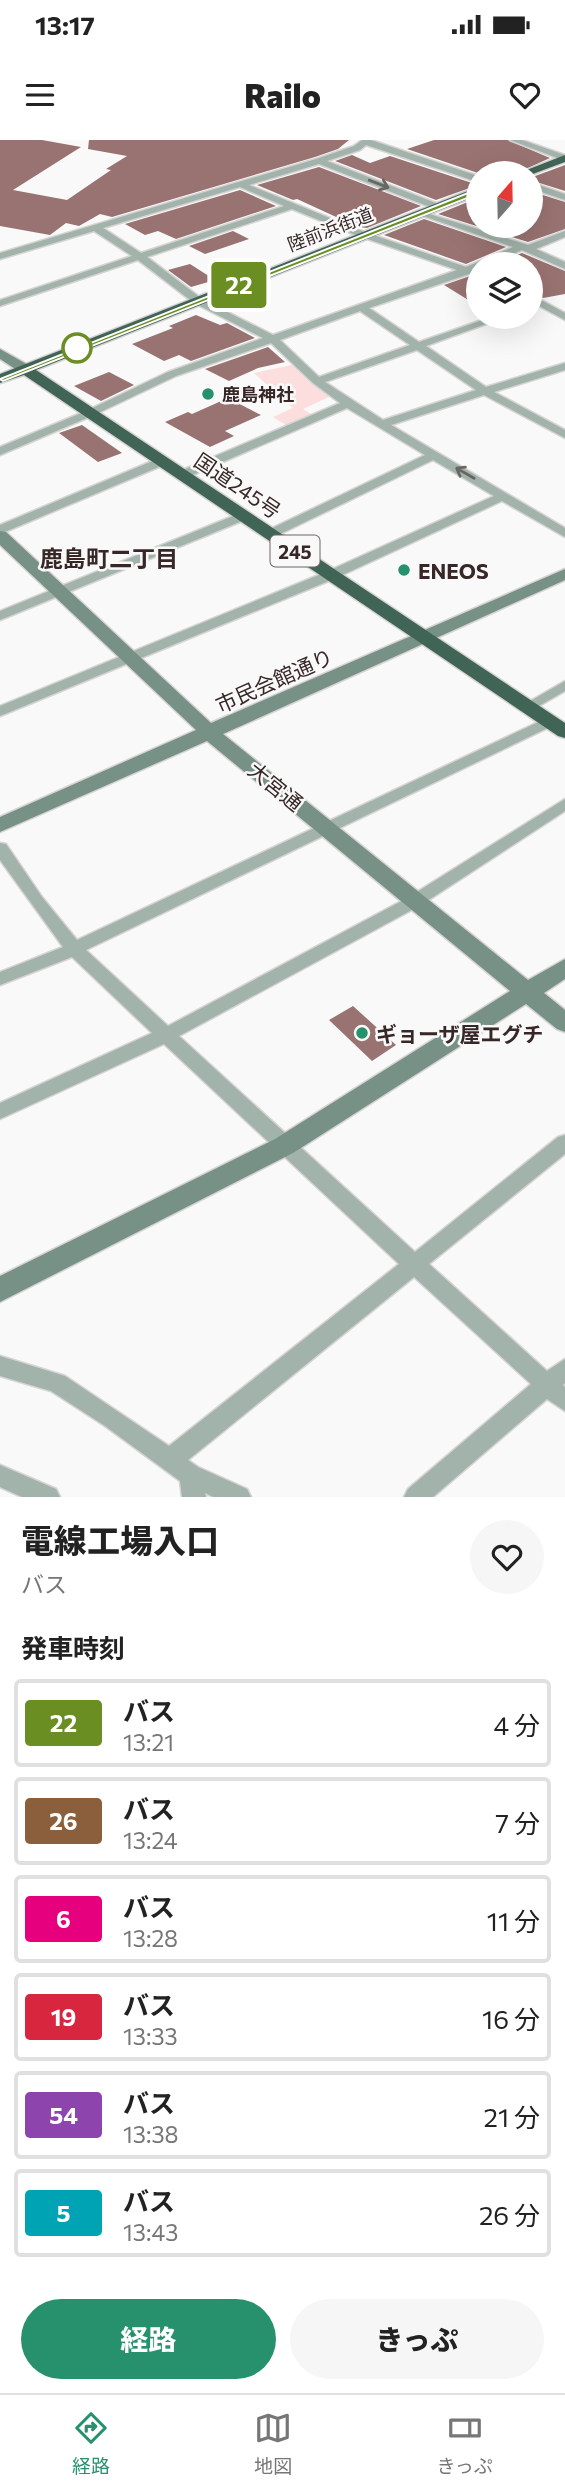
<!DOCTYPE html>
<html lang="ja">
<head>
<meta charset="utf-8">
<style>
	:root { --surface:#fff; --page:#f6f6f6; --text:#222; --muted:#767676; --line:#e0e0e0; --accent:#27906d }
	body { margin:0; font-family:Commissioner,"Noto Sans JP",sans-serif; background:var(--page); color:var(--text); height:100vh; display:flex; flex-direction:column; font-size:26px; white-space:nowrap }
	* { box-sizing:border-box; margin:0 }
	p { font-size:23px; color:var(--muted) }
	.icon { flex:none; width:38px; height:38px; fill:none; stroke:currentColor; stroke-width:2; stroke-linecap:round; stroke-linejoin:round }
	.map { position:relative; height:1357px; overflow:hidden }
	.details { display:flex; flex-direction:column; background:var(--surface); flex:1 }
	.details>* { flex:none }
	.badge { padding:0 14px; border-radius:5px; font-size:24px; line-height:46px }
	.needle { width:46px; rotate:20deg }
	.controls { position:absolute; left:466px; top:21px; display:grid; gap:14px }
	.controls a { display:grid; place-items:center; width:77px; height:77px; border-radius:50%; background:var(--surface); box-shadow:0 7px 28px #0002; font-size:35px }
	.map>.badge { position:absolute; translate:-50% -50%; box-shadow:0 0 0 4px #fff }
	h2 { padding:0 21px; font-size:26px; line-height:63px }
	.round { display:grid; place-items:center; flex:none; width:74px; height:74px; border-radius:37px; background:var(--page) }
	.head { display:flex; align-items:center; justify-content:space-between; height:119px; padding:0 21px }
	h1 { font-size:33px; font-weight:800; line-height:52px }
	.action { display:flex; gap:14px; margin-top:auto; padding:14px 21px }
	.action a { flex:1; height:80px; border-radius:42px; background:var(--accent); color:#fff; font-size:28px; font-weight:800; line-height:80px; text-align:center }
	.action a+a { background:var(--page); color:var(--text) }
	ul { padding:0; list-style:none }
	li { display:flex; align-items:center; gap:21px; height:88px; margin:0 14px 10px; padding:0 7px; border:4px solid var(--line); border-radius:7px }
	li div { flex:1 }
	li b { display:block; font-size:26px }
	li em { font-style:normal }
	li .badge { min-width:77px; font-weight:700; text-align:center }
	.status { display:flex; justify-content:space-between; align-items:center; height:49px; padding:0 35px; background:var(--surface); direction:ltr }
	.status svg { height:19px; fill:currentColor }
	header { display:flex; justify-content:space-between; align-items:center; height:91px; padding:0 21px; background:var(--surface); font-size:32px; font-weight:800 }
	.tabs { display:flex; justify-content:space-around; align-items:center; height:98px; border-top:2px solid var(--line); background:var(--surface); font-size:19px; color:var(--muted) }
	.tabs a { display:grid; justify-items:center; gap:4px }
	.tabs .active { color:var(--accent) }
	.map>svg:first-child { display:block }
	.green { fill:#fbdedd }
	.building { fill:#997372 }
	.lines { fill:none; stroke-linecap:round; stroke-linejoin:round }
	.street-casing { stroke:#d6d3d3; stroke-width:3 }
	.secondary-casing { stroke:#d6d3d3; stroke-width:3 }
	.highway-casing { stroke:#d6d3d3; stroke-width:3 }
	.street { fill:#a2b3ab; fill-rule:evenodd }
	.secondary { fill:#789186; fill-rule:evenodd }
	.highway { fill:#406455; fill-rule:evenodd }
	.oneway { stroke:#676662 }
	.line { fill:#6b8e23; stroke:#fff; stroke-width:2 }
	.stop-dot { fill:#fff; stroke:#6b8e23; stroke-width:3.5 }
	.poi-dot { fill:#27906d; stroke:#f9f9f9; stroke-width:2.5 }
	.labels { text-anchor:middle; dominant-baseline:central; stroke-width:5; stroke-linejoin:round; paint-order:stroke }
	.far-street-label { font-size:18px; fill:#372727; stroke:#f9f9f9 }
	.far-poi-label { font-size:18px; font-weight:bold; fill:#372727; stroke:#f9f9f9; text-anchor:start }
	.shield { fill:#f9f9f9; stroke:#716666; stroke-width:2 }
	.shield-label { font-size:19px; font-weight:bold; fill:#372727 }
	.street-label { font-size:21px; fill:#372727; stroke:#f9f9f9 }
	.poi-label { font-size:21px; font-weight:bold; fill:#372727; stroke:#f9f9f9; text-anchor:start }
	.neighbourhood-label { font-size:23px; font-weight:bold; fill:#372727; stroke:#f9f9f9 }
</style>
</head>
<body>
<div class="status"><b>13:17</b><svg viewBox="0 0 49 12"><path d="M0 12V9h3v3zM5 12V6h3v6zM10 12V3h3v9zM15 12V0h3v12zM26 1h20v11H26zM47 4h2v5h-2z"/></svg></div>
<header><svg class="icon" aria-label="menu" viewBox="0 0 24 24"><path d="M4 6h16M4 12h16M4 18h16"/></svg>Railo<svg class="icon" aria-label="heart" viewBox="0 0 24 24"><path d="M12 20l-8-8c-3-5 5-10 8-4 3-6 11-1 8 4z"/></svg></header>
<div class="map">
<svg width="565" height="1357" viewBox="0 0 565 1357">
	<rect width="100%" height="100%" fill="#f9f9f9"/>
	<path class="green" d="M 292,225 L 329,257 L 303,269 L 311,274 L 286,285 L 273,277 L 293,268 L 254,233 Z"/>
	<g class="building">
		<path d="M 0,0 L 42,0 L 81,7 L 13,50 L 67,60 L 111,30 L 106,29 L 127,16 L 88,9 L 89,0 L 349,0 L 338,9 L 315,17 L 112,77 L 100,74 L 79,86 L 66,83 L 50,95 L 0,86 Z"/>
		<path d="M 434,0 L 508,0 L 550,18 L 517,33 L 478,33 L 407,9 Z"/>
		<path d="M 352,15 L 370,23 L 390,16 L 478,45 L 436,60 L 335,21 Z"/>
		<path d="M 565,25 L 565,51 L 530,40 L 530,38 Z"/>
		<path d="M 319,27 L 421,66 L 367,88 L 358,87 L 297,59 L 293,60 L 257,45 Z"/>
		<path d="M 240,50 L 276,66 L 176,99 L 158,91 L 145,95 L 125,84 Z"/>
		<path d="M 530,51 L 565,62 L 565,89 L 528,102 L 438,74 L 478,58 L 478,86 L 530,86 Z"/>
		<path d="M 424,79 L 506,107 L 466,124 L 384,95 Z"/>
		<path d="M 233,91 L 249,99 L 205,114 L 189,106 Z"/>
		<path d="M 522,113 L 565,131 L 565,154 L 543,158 L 530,152 L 530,148 L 541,142 L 530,137 L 530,124 L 495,124 Z"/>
		<path d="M 190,124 L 215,140 L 191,147 L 168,130 Z"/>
		<path d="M 478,132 L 478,166 L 444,145 L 473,135 Z"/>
		<path d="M 196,175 L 220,185 L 227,183 L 255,198 L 191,221 L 179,215 L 164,221 L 132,204 L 173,188 L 169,186 Z"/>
		<path d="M 268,207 L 285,222 L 258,228 L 229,241 L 205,229 Z"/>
		<path d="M 109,232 L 134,245 L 101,261 L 74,246 Z"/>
		<path d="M 228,258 L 261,275 L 225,291 L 234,296 L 210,307 L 165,282 L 188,272 L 192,274 Z"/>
		<path d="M 82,285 L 122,313 L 98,322 L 59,293 Z"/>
		<path d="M 353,866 L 396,905 L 372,921 L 329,880 Z"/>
	</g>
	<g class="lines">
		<defs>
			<g id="street">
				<path d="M 362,0 L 371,0 L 478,36 L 478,42 L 366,5 L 360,10 L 327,21 L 441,65 L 441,69 L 435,69 L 319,24 L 249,45 L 359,90 L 466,127 L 513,107 L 420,75 L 420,71 L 528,105 L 565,91 L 565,97 L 536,109 L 565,122 L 565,129 L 522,110 L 489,124 L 478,124 L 478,129 L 472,133 L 369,168 L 419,202 L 491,177 L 505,177 L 426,206 L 486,247 L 565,223 L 565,230 L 494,252 L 565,290 L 565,298 L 484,255 L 391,285 L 565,388 L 565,397 L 502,361 L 336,438 L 0,576 L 0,566 L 326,432 L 494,356 L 433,320 L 274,397 L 266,397 L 266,391 L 425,315 L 347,268 L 186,338 L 178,338 L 178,332 L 340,263 L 313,243 L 271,203 L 176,236 L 94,275 L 0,315 L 0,307 L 86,271 L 168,232 L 263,198 L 194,163 L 138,120 L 0,166 L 0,160 L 132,116 L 94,91 L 0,119 L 0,113 L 316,19 L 354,6 ZM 240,47 L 284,66 L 141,113 L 103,88 ZM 292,69 L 353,94 L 457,130 L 273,195 L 202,159 L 147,117 ZM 360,171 L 410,205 L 319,237 L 280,200 ZM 417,210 L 476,250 L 383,280 L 325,242 Z"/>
				<path d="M 510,0 L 522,0 L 565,15 L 565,21 Z"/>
				<path d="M 530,42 L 565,54 L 565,60 L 530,48 Z"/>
				<path d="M 530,154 L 565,173 L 565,180 L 530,161 Z"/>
				<path d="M 162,317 L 166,318 L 166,324 L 0,394 L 0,385 Z"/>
				<path d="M 243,372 L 249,376 L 247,379 L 0,480 L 0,471 Z"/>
				<path d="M 565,541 L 565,551 L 532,570 L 522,570 L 520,567 Z"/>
				<path d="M 549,577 L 556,582 L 554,585 L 86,810 L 168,886 L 409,757 L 565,659 L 565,671 L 421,765 L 179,896 L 415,1112 L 558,997 L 565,995 L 565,1014 L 429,1124 L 547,1231 L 565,1219 L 565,1243 L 563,1245 L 565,1247 L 565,1271 L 547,1259 L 433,1357 L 404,1357 L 408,1349 L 531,1244 L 414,1137 L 188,1320 L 198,1327 L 247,1349 L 251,1357 L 213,1357 L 205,1353 L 206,1357 L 182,1357 L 180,1341 L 105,1286 L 51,1251 L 0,1236 L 0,1216 L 65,1236 L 169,1306 L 399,1124 L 164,904 L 0,979 L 0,963 L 152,893 L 72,817 L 0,845 L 0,832 L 63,807 L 0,720 L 0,703 L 6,704 L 42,757 L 77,800 Z"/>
				<path d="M 0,1325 L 56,1349 L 60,1357 L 22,1357 L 0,1347 Z"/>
			</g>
			<g id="secondary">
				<path d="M 0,209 L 30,226 L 32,229 L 30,232 L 20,232 L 0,219 Z"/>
				<path d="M 0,391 L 6,392 L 211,583 L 565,429 L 565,440 L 223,594 L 528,840 L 565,819 L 565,839 L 544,853 L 565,870 L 565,892 L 557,889 L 526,864 L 293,1013 L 0,1162 L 0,1136 L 275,999 L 510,851 L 207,601 L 0,692 L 0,677 L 196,590 L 0,405 Z"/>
			</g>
			<g id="highway">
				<path d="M 565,15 L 565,22 L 530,35 L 519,33 Z"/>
				<path d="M 478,47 L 478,55 L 36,230 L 565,583 L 565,598 L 558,596 L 24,235 L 0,243 L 0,234 Z"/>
			</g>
		</defs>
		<use href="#street" class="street-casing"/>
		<use href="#secondary" class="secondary-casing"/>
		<use href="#highway" class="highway-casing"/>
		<use href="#street" class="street"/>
		<use href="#secondary" class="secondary"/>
		<use href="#highway" class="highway"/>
	</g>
	<defs><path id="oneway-shaft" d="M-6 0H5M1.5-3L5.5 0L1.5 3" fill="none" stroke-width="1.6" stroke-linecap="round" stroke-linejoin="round" transform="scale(1.75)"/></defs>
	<g class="oneway">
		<use href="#oneway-shaft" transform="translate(379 44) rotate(21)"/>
		<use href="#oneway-shaft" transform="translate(465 333) rotate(-150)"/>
	</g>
	<path class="line" d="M 478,49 L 480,53 L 3,241 L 0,239 Z"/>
	<circle class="stop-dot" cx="77" cy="208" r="14"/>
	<g class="poi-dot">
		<circle cx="208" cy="254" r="7"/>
		<circle cx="404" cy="430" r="7"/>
		<circle cx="362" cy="893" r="7"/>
	</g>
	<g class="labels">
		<g class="far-street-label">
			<text transform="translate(330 89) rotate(-21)">陸前浜街道</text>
		</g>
		<g class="far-poi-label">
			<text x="222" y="254">鹿島神社</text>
		</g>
		<rect class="shield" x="270.5" y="395.5" width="49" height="31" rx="5"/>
		<g class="shield-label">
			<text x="295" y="411">245</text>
		</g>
		<g class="street-label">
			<text transform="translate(238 345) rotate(34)">国道245号</text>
			<text transform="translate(274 540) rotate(-24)">市民会館通り</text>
			<text transform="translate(276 646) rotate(39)">大宮通</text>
		</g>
		<g class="poi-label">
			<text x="418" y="430">ENEOS</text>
			<text x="376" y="893">ギョーザ屋エグチ</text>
		</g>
		<g class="neighbourhood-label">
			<text x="109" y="418">鹿島町二丁目</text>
		</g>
	</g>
</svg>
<div class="controls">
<a><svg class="needle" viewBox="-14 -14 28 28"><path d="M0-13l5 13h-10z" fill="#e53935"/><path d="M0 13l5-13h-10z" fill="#767676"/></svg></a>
<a><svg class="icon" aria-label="layers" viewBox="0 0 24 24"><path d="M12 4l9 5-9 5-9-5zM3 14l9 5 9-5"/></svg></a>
</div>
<b class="badge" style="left:239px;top:145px;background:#6b8e23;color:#fff">22</b>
</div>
<section class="details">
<div class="head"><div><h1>電線工場入口</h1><p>バス</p></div><a class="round"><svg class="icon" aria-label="heart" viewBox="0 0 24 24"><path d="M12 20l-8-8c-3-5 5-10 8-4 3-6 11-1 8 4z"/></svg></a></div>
<h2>発車時刻</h2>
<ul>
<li><span class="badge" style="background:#6b8e23;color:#fff">22</span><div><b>バス</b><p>13:21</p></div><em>4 分</em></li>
<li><span class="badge" style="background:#8b5e3c;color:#fff">26</span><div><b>バス</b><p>13:24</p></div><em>7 分</em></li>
<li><span class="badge" style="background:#e6007e;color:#fff">6</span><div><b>バス</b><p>13:28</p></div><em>11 分</em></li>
<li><span class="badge" style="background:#d7263d;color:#fff">19</span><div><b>バス</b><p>13:33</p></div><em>16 分</em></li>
<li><span class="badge" style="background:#8e44ad;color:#fff">54</span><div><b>バス</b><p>13:38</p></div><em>21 分</em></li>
<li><span class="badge" style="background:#00a3b4;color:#fff">5</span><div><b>バス</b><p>13:43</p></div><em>26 分</em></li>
</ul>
<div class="action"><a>経路</a><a>きっぷ</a></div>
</section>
<nav class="tabs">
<a class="active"><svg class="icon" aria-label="directions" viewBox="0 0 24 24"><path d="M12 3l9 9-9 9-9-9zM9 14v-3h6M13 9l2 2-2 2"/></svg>経路</a>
<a><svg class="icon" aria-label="map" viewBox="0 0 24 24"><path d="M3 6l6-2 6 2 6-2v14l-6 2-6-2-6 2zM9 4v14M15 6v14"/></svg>地図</a>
<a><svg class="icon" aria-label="tickets" viewBox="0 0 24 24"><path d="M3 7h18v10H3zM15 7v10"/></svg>きっぷ</a>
</nav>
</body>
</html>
